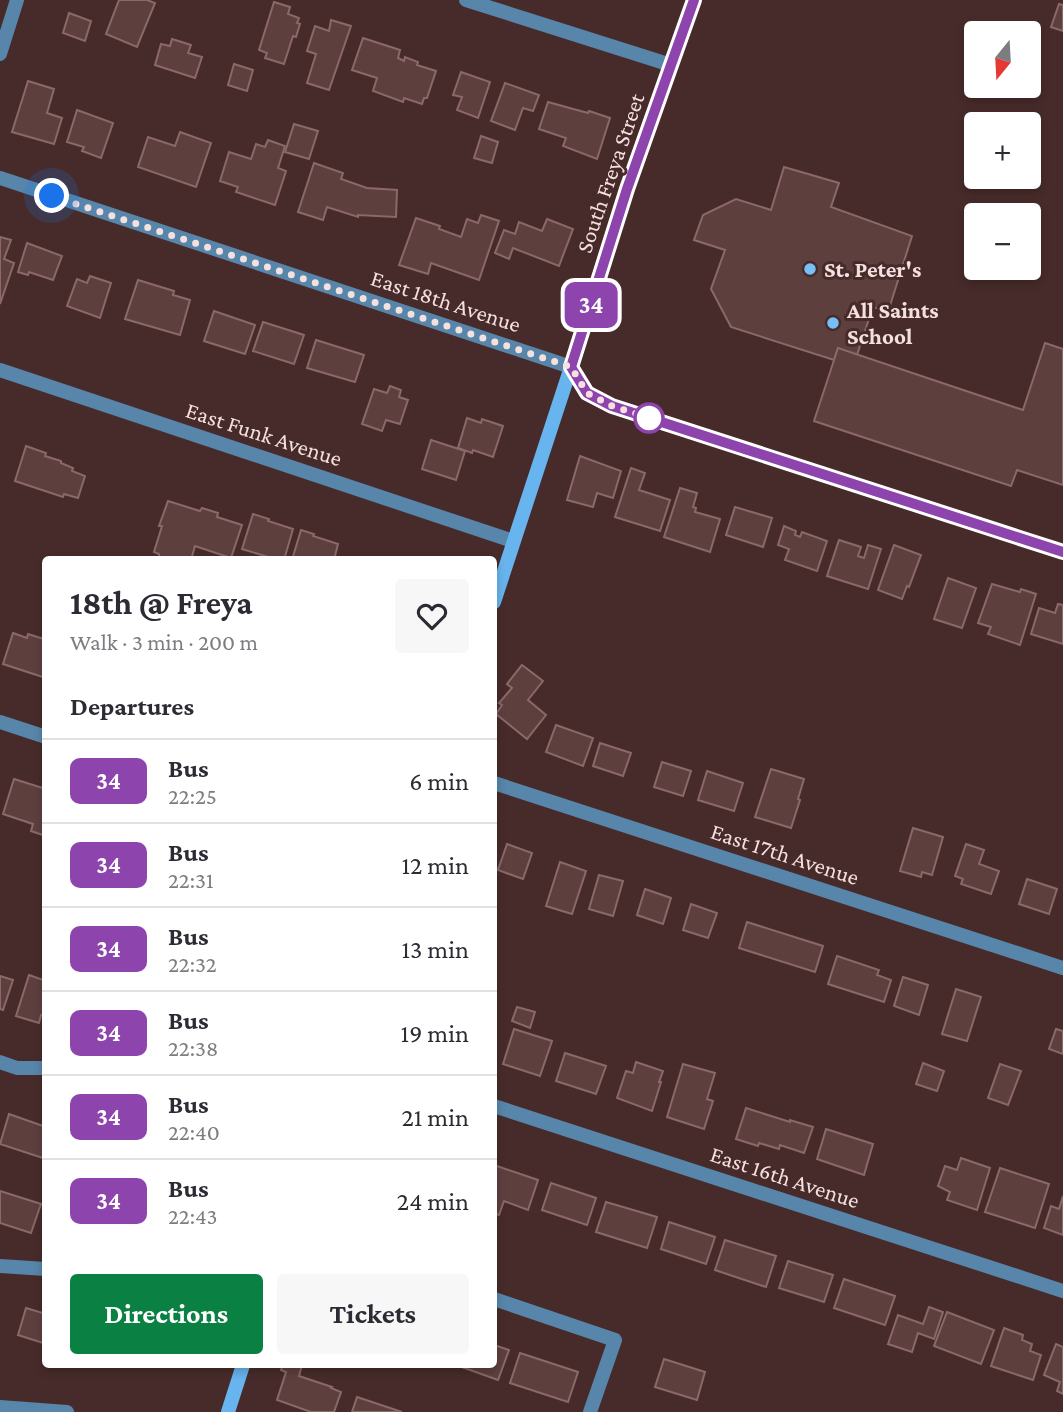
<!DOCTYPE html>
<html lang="en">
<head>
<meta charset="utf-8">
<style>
	:root { --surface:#fff; --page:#f7f7f7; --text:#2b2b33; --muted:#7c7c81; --line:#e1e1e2; --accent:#0b8043 }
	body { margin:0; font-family:"Crimson Pro",serif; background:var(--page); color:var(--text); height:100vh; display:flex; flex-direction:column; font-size:26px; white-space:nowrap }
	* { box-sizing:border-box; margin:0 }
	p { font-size:23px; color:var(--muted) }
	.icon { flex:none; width:38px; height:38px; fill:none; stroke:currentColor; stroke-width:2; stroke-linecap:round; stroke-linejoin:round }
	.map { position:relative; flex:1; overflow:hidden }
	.panel { position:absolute; left:42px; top:556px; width:455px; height:812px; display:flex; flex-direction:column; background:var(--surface); border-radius:7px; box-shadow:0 4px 10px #0003 }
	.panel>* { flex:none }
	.badge { padding:0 14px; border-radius:10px; font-size:24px; line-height:46px }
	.needle { width:46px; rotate:198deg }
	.controls { position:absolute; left:964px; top:21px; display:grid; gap:14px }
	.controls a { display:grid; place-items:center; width:77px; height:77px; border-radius:7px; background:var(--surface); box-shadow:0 4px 10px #0003; font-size:35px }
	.you { position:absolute; width:35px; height:35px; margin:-18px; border:5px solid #fff; border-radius:50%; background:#1a73e8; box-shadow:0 0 0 10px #1a73e833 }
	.map>.badge { position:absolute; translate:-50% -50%; box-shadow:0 0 0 4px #fff }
	h2 { padding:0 28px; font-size:26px; line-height:63px }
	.round { display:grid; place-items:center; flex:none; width:74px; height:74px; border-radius:7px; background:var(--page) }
	.headline { display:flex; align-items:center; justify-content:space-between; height:119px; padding:0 28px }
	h1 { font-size:33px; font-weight:700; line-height:52px }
	.primary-button { display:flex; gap:14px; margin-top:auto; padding:14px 28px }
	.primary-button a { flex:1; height:80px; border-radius:7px; background:var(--accent); color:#fff; font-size:28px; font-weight:700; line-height:80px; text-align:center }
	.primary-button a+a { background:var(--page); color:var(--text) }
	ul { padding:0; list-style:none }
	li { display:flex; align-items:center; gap:21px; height:84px; padding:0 28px; border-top:2px solid var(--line) }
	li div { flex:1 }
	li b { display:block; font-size:26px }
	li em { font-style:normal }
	li .badge { min-width:77px; font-weight:700; text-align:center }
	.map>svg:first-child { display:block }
	.building { fill:#5d3f3e; stroke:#8a6968; stroke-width:2 }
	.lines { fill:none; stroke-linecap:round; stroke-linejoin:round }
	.minor { stroke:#5786aa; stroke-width:14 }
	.secondary { stroke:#67b4ee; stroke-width:14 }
	.line-casing { stroke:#fff; stroke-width:16 }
	.line { stroke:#8e44ad; stroke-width:10 }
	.walk { stroke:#f4e1df; stroke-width:7; stroke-dasharray:0 12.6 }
	.poi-dot { fill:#77c0f7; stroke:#472b2a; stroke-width:2.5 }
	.stop-dot { fill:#fff; stroke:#8e44ad; stroke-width:3.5 }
	.labels { text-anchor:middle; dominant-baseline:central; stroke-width:6; stroke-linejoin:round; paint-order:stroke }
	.street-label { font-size:23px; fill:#f4e1df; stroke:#472b2a }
	.poi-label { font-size:23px; font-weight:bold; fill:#f4e1df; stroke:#472b2a; text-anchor:start }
</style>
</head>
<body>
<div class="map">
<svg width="1063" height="1412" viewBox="0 0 1063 1412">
	<rect width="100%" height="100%" fill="#472b2a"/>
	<g class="building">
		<path d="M 119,0 L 147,0 L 155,3 L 137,47 L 106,34 Z"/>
		<path d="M 274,2 L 290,7 L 288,14 L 299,18 L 297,23 L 300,24 L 296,37 L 293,36 L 284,64 L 265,58 L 267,53 L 259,50 Z"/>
		<path d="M 1059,4 L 1063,5 L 1063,31 L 1051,27 Z"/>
		<path d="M 69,13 L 91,21 L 85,41 L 63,33 Z"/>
		<path d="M 331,20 L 351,26 L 329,90 L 307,83 L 316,54 L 307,51 L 315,26 L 329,31 Z"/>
		<path d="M 363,38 L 400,50 L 398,58 L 404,61 L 405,57 L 418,62 L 417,65 L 436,71 L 427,98 L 424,98 L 422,104 L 404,98 L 403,102 L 373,91 L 377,78 L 352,70 Z"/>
		<path d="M 172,39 L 191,45 L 188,53 L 202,57 L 195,78 L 155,65 L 161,44 L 170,46 Z"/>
		<path d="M 234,64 L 253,70 L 247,91 L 228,85 Z"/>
		<path d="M 461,72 L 490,82 L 478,118 L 457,110 L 462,97 L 453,95 Z"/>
		<path d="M 28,81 L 54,89 L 47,113 L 62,118 L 54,144 L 12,132 Z"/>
		<path d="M 505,83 L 539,95 L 533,111 L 523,108 L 515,130 L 491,121 Z"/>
		<path d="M 548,102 L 588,113 L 589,111 L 610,118 L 597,159 L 563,146 L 566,138 L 539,129 Z"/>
		<path d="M 77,110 L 113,123 L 101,158 L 82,151 L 84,147 L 67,142 Z"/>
		<path d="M 294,124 L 318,131 L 309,159 L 285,152 Z"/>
		<path d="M 180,132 L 211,143 L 196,187 L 138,167 L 148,137 L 175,146 Z"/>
		<path d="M 481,136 L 498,142 L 492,163 L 474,158 Z"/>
		<path d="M 268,140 L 285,146 L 278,168 L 286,171 L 275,205 L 236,192 L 238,187 L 220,181 L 229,152 L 251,159 L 256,144 L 265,147 Z"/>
		<path d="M 314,163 L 343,173 L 341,179 L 367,188 L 397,190 L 396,217 L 358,215 L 358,217 L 327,207 L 323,220 L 298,212 Z"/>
		<path d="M 784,167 L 839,183 L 831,207 L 912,236 L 888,312 L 873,307 L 857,355 L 838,348 L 834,360 L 731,327 L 711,289 L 725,250 L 694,240 L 703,215 L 736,199 L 771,210 Z"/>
		<path d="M 481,215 L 499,221 L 479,280 L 431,263 L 428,274 L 399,265 L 416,218 L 440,226 L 439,229 L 461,237 L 467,219 L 478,223 Z"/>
		<path d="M 547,219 L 573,229 L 559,266 L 513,248 L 509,259 L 495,253 L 504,230 L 515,234 L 519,222 L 542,231 Z"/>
		<path d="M 0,237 L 11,240 L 4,259 L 14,263 L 0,304 Z"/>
		<path d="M 27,243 L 62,256 L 53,280 L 29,272 L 28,275 L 18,272 Z"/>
		<path d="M 90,276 L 111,283 L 100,318 L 67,306 L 77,279 L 87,283 Z"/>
		<path d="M 138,280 L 174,291 L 173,295 L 190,300 L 180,335 L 125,319 Z"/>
		<path d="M 214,311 L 255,325 L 245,354 L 204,341 Z"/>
		<path d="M 263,322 L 304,335 L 294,364 L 253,351 Z"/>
		<path d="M 316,340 L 364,355 L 355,382 L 307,368 Z"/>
		<path d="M 1045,343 L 1063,349 L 1063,485 L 1017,470 L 1011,486 L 814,421 L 838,348 L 1023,410 Z"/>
		<path d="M 390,386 L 401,390 L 399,397 L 408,400 L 400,424 L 386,420 L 382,431 L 362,424 L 374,389 L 387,393 Z"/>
		<path d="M 467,418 L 481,423 L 482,419 L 503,426 L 493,457 L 473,450 L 472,453 L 458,448 Z"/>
		<path d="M 431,440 L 465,451 L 456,480 L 422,469 Z"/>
		<path d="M 26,446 L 46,453 L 45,456 L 61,461 L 61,463 L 73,468 L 72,471 L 85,476 L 78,498 L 64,494 L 63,497 L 15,481 Z"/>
		<path d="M 580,456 L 621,471 L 613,498 L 597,493 L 593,507 L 567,500 Z"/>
		<path d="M 631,468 L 645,473 L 639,490 L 670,500 L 660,531 L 615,517 Z"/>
		<path d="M 680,488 L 697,493 L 693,507 L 696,508 L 695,512 L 720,519 L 710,552 L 664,537 Z"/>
		<path d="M 168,501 L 200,511 L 202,508 L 218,513 L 217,517 L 242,525 L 231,558 L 195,546 L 191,560 L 160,560 L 159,554 L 154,552 L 162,526 L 159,526 Z"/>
		<path d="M 735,507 L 772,518 L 763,547 L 726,535 Z"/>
		<path d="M 253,514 L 269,519 L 268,521 L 293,529 L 284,560 L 278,560 L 242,549 Z"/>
		<path d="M 784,526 L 796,531 L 795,535 L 800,537 L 802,532 L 827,541 L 817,571 L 785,560 L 789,549 L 778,545 Z"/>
		<path d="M 301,530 L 314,534 L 313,536 L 338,544 L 334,560 L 292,560 Z"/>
		<path d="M 839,540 L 861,547 L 858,556 L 864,558 L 868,545 L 881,549 L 868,589 L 827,576 Z"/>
		<path d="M 894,545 L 921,555 L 909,587 L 907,586 L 902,599 L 878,590 Z"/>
		<path d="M 948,578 L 976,588 L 962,628 L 934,619 Z"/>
		<path d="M 992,584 L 1020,592 L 1021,589 L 1036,594 L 1020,645 L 988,634 L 991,627 L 978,623 Z"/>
		<path d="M 1058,604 L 1063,605 L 1063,644 L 1031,634 L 1039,608 L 1055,613 Z"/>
		<path d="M 13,633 L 27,638 L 28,634 L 44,639 L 43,643 L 46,644 L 46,678 L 3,664 Z"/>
		<path d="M 522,665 L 543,681 L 528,700 L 546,715 L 527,739 L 496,714 L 502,705 L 499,703 L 512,688 L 507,684 Z"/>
		<path d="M 556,725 L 593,738 L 583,766 L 546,752 Z"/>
		<path d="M 600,743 L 631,753 L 623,776 L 593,766 Z"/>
		<path d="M 662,762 L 691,771 L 683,796 L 654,787 Z"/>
		<path d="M 771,769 L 804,779 L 798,799 L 800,800 L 791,828 L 755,817 Z"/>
		<path d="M 707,771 L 743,783 L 734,811 L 698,800 Z"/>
		<path d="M 14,779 L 46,789 L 46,836 L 31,831 L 33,824 L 3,814 Z"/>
		<path d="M 913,828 L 943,837 L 932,875 L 922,872 L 921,877 L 900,871 Z"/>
		<path d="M 507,844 L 532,853 L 523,879 L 498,870 Z"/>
		<path d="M 966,844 L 984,850 L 979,864 L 999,871 L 991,894 L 961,884 L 963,879 L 955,876 Z"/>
		<path d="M 560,862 L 586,871 L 572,914 L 546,906 Z"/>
		<path d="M 599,875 L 623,881 L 613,916 L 589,909 Z"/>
		<path d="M 1027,879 L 1057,889 L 1049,914 L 1019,904 Z"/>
		<path d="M 645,889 L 671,898 L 663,924 L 637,915 Z"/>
		<path d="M 691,904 L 717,913 L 708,938 L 683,930 Z"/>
		<path d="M 747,922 L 823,946 L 815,972 L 739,948 Z"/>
		<path d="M 837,956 L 879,970 L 877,975 L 891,980 L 884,1002 L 828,984 Z"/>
		<path d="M 29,975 L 46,981 L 46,1016 L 41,1015 L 39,1023 L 16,1016 Z"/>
		<path d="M 0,976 L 13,980 L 3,1010 L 0,1009 Z"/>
		<path d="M 903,977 L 928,985 L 919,1015 L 894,1006 Z"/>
		<path d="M 956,989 L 981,997 L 967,1041 L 942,1034 Z"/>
		<path d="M 517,1007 L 535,1012 L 530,1028 L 512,1021 Z"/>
		<path d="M 514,1029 L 552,1041 L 540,1076 L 503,1064 Z"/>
		<path d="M 1056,1029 L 1063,1031 L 1063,1054 L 1049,1049 Z"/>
		<path d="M 565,1053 L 606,1066 L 596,1094 L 556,1081 Z"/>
		<path d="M 636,1062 L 663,1071 L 659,1082 L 661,1082 L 652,1111 L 617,1098 L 626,1071 L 633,1073 Z"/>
		<path d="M 923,1063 L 944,1071 L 937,1091 L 916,1084 Z"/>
		<path d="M 683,1064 L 715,1073 L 707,1099 L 713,1101 L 704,1129 L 667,1117 Z"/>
		<path d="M 1000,1064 L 1021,1071 L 1008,1105 L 988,1098 Z"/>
		<path d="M 746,1108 L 790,1122 L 790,1120 L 813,1127 L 804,1153 L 780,1145 L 779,1149 L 759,1143 L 758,1146 L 736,1139 Z"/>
		<path d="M 9,1114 L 46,1127 L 46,1159 L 0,1144 Z"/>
		<path d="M 826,1129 L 873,1144 L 864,1175 L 817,1159 Z"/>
		<path d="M 961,1158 L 990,1168 L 977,1210 L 947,1200 L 950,1192 L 938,1186 L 945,1166 L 957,1170 Z"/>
		<path d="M 494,1165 L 538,1180 L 528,1210 L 504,1201 L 499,1215 L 494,1213 Z"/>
		<path d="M 1000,1168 L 1049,1184 L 1035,1228 L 985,1212 Z"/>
		<path d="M 551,1183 L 596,1198 L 587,1225 L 542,1210 Z"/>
		<path d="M 0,1191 L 41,1204 L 31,1233 L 0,1223 Z"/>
		<path d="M 1063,1196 L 1063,1235 L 1044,1228 L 1051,1206 L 1059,1209 Z"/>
		<path d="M 606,1202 L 657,1217 L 647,1248 L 596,1232 Z"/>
		<path d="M 669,1222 L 715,1237 L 706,1264 L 661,1249 Z"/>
		<path d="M 725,1240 L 776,1256 L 766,1287 L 715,1270 Z"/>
		<path d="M 788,1261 L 833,1275 L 824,1302 L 779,1288 Z"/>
		<path d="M 844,1279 L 895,1296 L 885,1325 L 834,1308 Z"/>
		<path d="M 929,1307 L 943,1312 L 934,1339 L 918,1333 L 912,1352 L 888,1344 L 898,1315 L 923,1324 Z"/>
		<path d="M 26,1308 L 46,1314 L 46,1344 L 18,1335 Z"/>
		<path d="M 947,1312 L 994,1330 L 981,1364 L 934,1346 Z"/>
		<path d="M 1004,1328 L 1023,1335 L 1022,1340 L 1032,1344 L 1030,1351 L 1041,1355 L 1033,1380 L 991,1366 Z"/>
		<path d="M 1056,1344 L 1063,1347 L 1063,1394 L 1057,1391 L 1060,1382 L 1044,1375 Z"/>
		<path d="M 494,1345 L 509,1350 L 498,1380 L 456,1365 L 494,1365 Z"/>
		<path d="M 520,1353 L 578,1372 L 568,1402 L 510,1383 Z"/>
		<path d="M 664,1359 L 705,1372 L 697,1400 L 655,1387 Z"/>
		<path d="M 283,1365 L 302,1365 L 299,1376 L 332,1387 L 331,1388 L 341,1392 L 334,1412 L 311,1412 L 277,1400 L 286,1372 L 281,1370 Z"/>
		<path d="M 357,1397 L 402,1412 L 352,1412 Z"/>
	</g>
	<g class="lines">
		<g class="minor">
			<path d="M 466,0 L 671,65"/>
			<path d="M 0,54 L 17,0"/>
			<path d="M 0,178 L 571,367 L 587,393 L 612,406 L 1063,552"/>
			<path d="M 0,370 L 513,541"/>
			<path d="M 0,722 L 46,737"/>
			<path d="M 494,783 L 1063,968"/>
			<path d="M 0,1062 L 17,1068 L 46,1068"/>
			<path d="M 494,1106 L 1063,1291"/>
			<path d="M 0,1266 L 46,1269"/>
			<path d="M 494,1299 L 615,1340 L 590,1412"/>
			<path d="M 0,1407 L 67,1412"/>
		</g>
		<g class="secondary">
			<path d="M 494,602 L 571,367 L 627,189 L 694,0"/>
			<path d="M 228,1412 L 243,1365"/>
		</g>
	</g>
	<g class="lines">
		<defs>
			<path id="line" d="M 694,0 L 627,189 L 571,367 L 587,393 L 612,406 L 1063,552"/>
		</defs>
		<use href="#line" class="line-casing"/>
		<use href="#line" class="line"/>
		<path class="walk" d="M 52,196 L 571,367 L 587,393 L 612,406 L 653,419 L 649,418"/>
	</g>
	<g class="poi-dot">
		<circle cx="810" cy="269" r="7"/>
		<circle cx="833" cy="323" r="7"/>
	</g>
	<circle class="stop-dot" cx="649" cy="418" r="14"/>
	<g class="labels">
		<g class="street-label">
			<text transform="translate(610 173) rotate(-71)">South Freya Street</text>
			<text transform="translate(446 301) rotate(18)">East 18th Avenue</text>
			<text transform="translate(264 434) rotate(18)">East Funk Avenue</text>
			<text transform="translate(785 854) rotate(18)">East 17th Avenue</text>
			<text transform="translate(785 1177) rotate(18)">East 16th Avenue</text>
		</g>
		<g class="poi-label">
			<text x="824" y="269">St. Peter's</text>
			<text x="847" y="310">All Saints<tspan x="847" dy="26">School</tspan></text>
		</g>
	</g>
</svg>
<div class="controls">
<a><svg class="needle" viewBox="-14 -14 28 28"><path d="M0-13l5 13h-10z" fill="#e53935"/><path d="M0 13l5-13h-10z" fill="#7c7c81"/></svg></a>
<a>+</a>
<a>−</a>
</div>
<div class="you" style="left:52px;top:196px"></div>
<b class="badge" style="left:591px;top:305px;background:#8e44ad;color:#fff">34</b>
<section class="panel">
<div class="headline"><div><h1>18th @ Freya</h1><p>Walk · 3 min · 200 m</p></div><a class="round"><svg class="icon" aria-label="heart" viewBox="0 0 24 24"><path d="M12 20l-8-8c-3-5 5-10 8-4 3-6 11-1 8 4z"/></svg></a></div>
<h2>Departures</h2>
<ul>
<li><span class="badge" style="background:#8e44ad;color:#fff">34</span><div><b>Bus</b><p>22:25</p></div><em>6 min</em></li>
<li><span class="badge" style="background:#8e44ad;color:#fff">34</span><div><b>Bus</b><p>22:31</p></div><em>12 min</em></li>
<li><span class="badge" style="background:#8e44ad;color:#fff">34</span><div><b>Bus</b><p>22:32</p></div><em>13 min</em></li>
<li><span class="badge" style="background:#8e44ad;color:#fff">34</span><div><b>Bus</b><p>22:38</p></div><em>19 min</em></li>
<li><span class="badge" style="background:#8e44ad;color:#fff">34</span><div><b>Bus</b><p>22:40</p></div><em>21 min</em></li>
<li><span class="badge" style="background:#8e44ad;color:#fff">34</span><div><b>Bus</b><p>22:43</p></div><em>24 min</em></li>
</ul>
<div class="primary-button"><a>Directions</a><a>Tickets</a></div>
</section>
</div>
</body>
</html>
